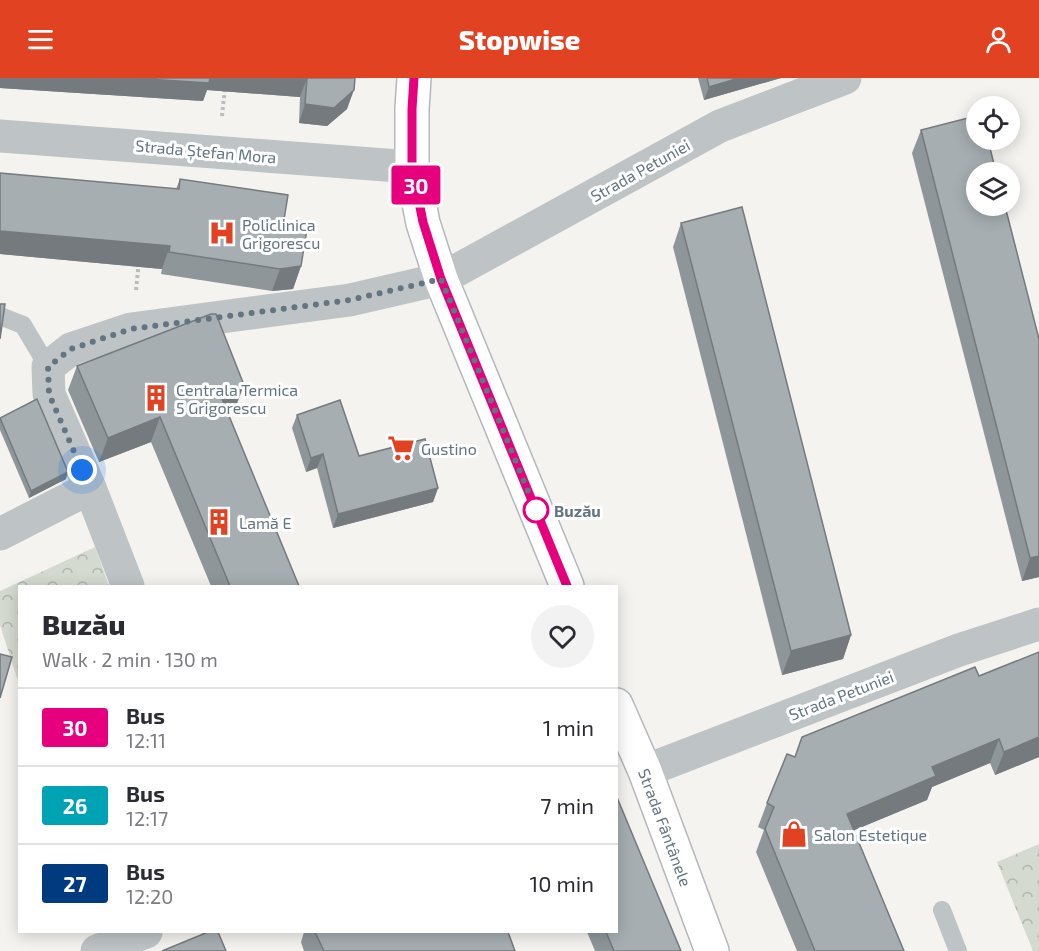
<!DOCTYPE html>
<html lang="en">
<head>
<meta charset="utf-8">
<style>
	:root { --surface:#fff; --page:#f2f2f3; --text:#2b2b33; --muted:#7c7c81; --line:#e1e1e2; --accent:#e14222 }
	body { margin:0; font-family:"Exo 2",sans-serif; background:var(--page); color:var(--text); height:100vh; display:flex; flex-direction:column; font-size:22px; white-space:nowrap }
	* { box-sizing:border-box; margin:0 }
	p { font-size:20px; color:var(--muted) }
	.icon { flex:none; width:33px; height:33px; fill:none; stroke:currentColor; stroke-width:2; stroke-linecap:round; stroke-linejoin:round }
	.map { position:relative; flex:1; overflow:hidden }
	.sheet { position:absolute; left:18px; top:507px; width:600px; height:348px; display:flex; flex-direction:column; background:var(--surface); border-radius:0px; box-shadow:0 3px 15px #0003 }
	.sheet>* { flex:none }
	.badge { padding:0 12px; border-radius:4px; font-size:21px; line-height:39px }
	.tools { position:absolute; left:966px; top:18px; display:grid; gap:12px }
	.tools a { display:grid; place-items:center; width:54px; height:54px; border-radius:50%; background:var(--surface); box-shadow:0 3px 15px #0003; font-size:30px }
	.you { position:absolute; width:30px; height:30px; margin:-15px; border:4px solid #fff; border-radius:50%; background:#1a73e8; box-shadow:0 0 0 9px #1a73e833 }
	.map>.badge { position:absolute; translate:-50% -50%; box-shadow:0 0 0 3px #fff }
	.round { display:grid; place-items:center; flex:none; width:63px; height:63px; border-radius:32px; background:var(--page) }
	.headline { display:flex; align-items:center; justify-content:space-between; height:102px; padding:0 24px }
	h1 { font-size:28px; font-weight:800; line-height:45px }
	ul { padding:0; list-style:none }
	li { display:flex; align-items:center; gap:18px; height:78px; padding:0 24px; border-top:2px solid var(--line) }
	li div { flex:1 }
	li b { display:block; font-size:22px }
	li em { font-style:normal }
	li .badge { min-width:66px; font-weight:700; text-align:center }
	header { display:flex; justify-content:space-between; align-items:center; height:78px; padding:0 24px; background:var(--accent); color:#fff; font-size:27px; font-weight:800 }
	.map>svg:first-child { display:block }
	.park { fill:url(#park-crowns) }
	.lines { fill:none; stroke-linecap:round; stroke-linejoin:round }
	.secondary-casing { stroke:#b3b8bc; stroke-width:36 }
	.path { stroke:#babcbe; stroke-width:4; stroke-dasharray:3 3; stroke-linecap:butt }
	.lane { stroke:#bec3c5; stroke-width:18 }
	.street { stroke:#bec3c5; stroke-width:33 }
	.secondary { stroke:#fff; stroke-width:33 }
	.wall { fill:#8f9699 }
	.shaded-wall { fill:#747a7d }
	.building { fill:#a6aeb2; stroke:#747a7d; stroke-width:1.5 }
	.line-casing { stroke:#fff; stroke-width:14 }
	.line { stroke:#e6007e; stroke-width:9 }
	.walk { stroke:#637580; stroke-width:6; stroke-dasharray:0 10.8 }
	.stop-dot { fill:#fff; stroke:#e6007e; stroke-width:3 }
	.labels { text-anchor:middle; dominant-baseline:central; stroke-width:6; stroke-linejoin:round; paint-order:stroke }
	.street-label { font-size:16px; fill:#637580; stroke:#fff }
	.poi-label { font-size:16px; fill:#637580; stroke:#fff; text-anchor:start }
	.stop-label { font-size:16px; font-weight:bold; fill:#637580; stroke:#fff; text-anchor:start }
</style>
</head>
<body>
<header><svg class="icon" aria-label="menu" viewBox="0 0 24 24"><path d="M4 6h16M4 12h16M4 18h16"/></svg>Stopwise<svg class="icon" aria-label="person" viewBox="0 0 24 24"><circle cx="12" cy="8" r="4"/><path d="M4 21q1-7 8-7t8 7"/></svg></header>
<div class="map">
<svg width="1039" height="873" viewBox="0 0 1039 873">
	<defs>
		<pattern id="park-crowns" width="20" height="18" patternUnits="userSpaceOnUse" patternTransform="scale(1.5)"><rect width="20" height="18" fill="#d5dad0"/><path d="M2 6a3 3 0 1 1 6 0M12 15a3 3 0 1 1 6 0" fill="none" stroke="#b0b5ae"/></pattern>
	</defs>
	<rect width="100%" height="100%" fill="#f4f3ef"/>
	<g class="park">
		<path d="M 95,469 L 109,508 L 20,508 L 19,606 L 0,547 L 0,513 Z"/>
		<path d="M 1039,766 L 1039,873 L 1033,873 L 997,784 Z"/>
	</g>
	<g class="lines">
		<defs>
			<g id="secondary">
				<path d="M 414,0 L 412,31 L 412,89 L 423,145 L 441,201 L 567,508"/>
				<path id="s1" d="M 616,627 L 645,693 L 712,873"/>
			</g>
		</defs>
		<use href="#secondary" class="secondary-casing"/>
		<g class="path">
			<path d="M 222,38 L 226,0"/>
			<path d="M 136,212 L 139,183"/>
		</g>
		<g class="lane">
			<path d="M 0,238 L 23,247 L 48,289"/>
			<path d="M 942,832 L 958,873"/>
		</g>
		<g class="street">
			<path d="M 0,58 L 412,89"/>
			<path d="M 0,456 L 90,410"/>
			<path d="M 128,508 L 90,410 L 49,316 L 48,289 L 71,271 L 131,251 L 350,222 L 441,201 L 720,48 L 845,0"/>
			<path d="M 645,693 L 959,572 L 1039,546"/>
			<path d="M 97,873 L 146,854"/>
		</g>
		<use href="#secondary" class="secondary"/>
	</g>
	<g class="wall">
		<path d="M 0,0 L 355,0 L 347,31 L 327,48 L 299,45 L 300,19 L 207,12 L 203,23 L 0,10 Z"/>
		<path d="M 698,0 L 781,0 L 704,22 Z"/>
		<path d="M 921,52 L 1039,261 L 1039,499 L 1022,503 L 912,75 Z"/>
		<path d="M 0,95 L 176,111 L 180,101 L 283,148 L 301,188 L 293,211 L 272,213 L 161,196 L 162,191 L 0,176 Z"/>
		<path d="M 681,145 L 851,557 L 843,581 L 782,597 L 673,169 Z"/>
		<path d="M 77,288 L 235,331 L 227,334 L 299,508 L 211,508 L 151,364 L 99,384 L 68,312 Z"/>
		<path d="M 297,337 L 359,378 L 438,410 L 433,424 L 333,450 L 317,390 L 306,394 L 292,350 Z"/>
		<path d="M 0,340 L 66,401 L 29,420 L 0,352 Z"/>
		<path d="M 979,598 L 1039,679 L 995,697 L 990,685 L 932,709 L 927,722 L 854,752 L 904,873 L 797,873 L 756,774 L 764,752 L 758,749 L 767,725 L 795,679 Z"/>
		<path d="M 304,854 L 508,854 L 515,873 L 304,873 L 301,864 Z"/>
		<path d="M 587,854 L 616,854 L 681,873 L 595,873 Z"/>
	</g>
	<g class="shaded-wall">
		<path d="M 0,0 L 307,0 L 300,19 L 207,12 L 203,23 L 0,10 Z"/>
		<path d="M 739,0 L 781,0 L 704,22 L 709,9 Z"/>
		<path d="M 354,12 L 347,31 L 327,48 L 299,45 L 305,26 Z"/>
		<path d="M 0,153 L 170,168 L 162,191 L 0,176 Z"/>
		<path d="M 301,188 L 293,211 L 272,213 L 280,191 Z"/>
		<path d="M 244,307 L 235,331 L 211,340 L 220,316 Z"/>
		<path d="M 160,339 L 151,364 L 99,384 L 108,360 Z"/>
		<path d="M 323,376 L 317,390 L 306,394 L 311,380 Z"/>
		<path d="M 68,394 L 66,401 L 29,420 L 31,413 Z"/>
		<path d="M 438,410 L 433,424 L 333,450 L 338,436 Z"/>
		<path d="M 1039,478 L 1039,499 L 1022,503 L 1030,480 Z"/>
		<path d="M 851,557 L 843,581 L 782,597 L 791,573 Z"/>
		<path d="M 1039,659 L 1039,679 L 995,697 L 1004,674 Z"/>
		<path d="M 999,661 L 990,685 L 932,709 L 927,722 L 838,759 L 847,736 L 932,689 Z"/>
	</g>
	<g class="building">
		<path d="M 132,0 L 210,0 L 209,5 Z"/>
		<path d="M 300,0 L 355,0 L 354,12 L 334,30 L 305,26 L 307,0 Z"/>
		<path d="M 707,0 L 739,0 L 709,9 Z"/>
		<path d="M 976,38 L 976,62 L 988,62 L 996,94 L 976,94 L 976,128 L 1005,128 L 1039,261 L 1039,478 L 1030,480 L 921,52 Z"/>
		<path d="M 0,95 L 179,111 L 180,101 L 288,117 L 283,148 L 307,151 L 301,188 L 280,191 L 169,174 L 170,168 L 0,153 Z"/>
		<path d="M 742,129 L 851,557 L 791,573 L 681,145 Z"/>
		<path d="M 0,226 L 5,226 L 0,261 Z"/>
		<path d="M 211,236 L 216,236 L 244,307 L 220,316 L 299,508 L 230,508 L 160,339 L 108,360 L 77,288 Z"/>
		<path d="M 37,321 L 68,394 L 31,413 L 0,340 Z"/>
		<path d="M 340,322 L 359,378 L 425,361 L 438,410 L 338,436 L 323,376 L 311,380 L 297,337 Z"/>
		<path d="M 1039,574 L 1039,659 L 1004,674 L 999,661 L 932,689 L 936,698 L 847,736 L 904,873 L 815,873 L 765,751 L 774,729 L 767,725 L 787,676 L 795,679 L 802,659 L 975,589 L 979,598 Z"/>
		<path d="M 0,576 L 12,579 L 0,620 Z"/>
		<path d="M 616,717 L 681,873 L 614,873 L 606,854 L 616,854 Z"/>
		<path d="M 208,854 L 218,854 L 226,873 L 162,873 Z"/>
		<path d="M 315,854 L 508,854 L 515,873 L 324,873 Z"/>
	</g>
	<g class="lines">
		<defs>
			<path id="line" d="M 414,0 L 412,31 L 412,89 L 423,144 L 441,201 L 567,508"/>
		</defs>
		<use href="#line" class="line-casing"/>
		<use href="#line" class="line"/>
		<path class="walk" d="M 82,392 L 49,316 L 48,289 L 71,271 L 131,251 L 350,222 L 441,201 L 537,435 L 536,432"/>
	</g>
	<defs>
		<symbol id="hospital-bare" viewBox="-9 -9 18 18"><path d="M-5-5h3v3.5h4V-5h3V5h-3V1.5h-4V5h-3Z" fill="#e14222" stroke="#fff" stroke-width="2.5" paint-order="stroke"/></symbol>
		<symbol id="building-bare" viewBox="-9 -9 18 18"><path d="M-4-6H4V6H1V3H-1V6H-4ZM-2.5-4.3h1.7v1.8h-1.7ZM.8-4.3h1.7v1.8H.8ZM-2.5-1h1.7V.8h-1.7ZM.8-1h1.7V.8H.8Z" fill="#e14222" stroke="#fff" stroke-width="2.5" paint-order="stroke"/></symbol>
		<symbol id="supermarket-bare" viewBox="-9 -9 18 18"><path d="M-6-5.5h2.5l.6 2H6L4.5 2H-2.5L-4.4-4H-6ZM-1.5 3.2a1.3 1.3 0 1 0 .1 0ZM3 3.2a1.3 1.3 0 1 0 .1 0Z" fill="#e14222" stroke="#fff" stroke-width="2.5" paint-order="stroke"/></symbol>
		<symbol id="shop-bare" viewBox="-9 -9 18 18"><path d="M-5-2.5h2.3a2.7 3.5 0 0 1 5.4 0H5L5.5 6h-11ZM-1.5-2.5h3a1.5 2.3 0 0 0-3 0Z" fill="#e14222" stroke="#fff" stroke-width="2.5" paint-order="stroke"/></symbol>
	</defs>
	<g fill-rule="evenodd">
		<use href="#hospital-bare" x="203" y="136" width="38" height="38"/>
		<use href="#building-bare" x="137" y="301" width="38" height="38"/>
		<use href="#supermarket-bare" x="382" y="351" width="38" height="38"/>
		<use href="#building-bare" x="200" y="425" width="38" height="38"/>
		<use href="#shop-bare" x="775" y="737" width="38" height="38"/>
	</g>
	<circle class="stop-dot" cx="536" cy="432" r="12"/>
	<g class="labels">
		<g class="street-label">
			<text transform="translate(206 73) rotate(5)">Strada Ștefan Mora</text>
			<text transform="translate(640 92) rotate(-29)">Strada Petuniei</text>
			<text transform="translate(841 617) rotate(-21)">Strada Petuniei</text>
			<text stroke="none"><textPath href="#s1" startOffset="132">Strada Fântânele</textPath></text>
		</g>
		<g class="poi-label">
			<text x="242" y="146">Policlinica<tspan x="242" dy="18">Grigorescu</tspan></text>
			<text x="176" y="311">Centrala Termica<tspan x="176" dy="18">5 Grigorescu</tspan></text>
			<text x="421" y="370">Gustino</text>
			<text x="239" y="444">Lamă E</text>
			<text x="814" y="756">Salon Estetique</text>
		</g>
		<g class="stop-label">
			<text x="554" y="432">Buzău</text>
		</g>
	</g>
</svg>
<div class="tools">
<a><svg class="icon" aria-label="locate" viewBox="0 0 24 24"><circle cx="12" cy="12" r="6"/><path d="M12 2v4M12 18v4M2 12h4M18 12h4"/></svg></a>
<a><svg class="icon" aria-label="layers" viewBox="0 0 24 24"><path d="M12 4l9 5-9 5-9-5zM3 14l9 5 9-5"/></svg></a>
</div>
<div class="you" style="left:82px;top:392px"></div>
<b class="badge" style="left:416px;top:107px;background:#e6007e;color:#fff">30</b>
<section class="sheet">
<div class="headline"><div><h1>Buzău</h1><p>Walk · 2 min · 130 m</p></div><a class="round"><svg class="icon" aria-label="heart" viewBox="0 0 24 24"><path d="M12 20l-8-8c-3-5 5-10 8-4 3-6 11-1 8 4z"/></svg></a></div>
<ul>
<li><span class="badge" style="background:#e6007e;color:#fff">30</span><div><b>Bus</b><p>12:11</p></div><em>1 min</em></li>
<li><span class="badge" style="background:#00a3b4;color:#fff">26</span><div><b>Bus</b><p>12:17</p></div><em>7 min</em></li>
<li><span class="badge" style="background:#003b80;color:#fff">27</span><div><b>Bus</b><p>12:20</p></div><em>10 min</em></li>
</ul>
</section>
</div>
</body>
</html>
